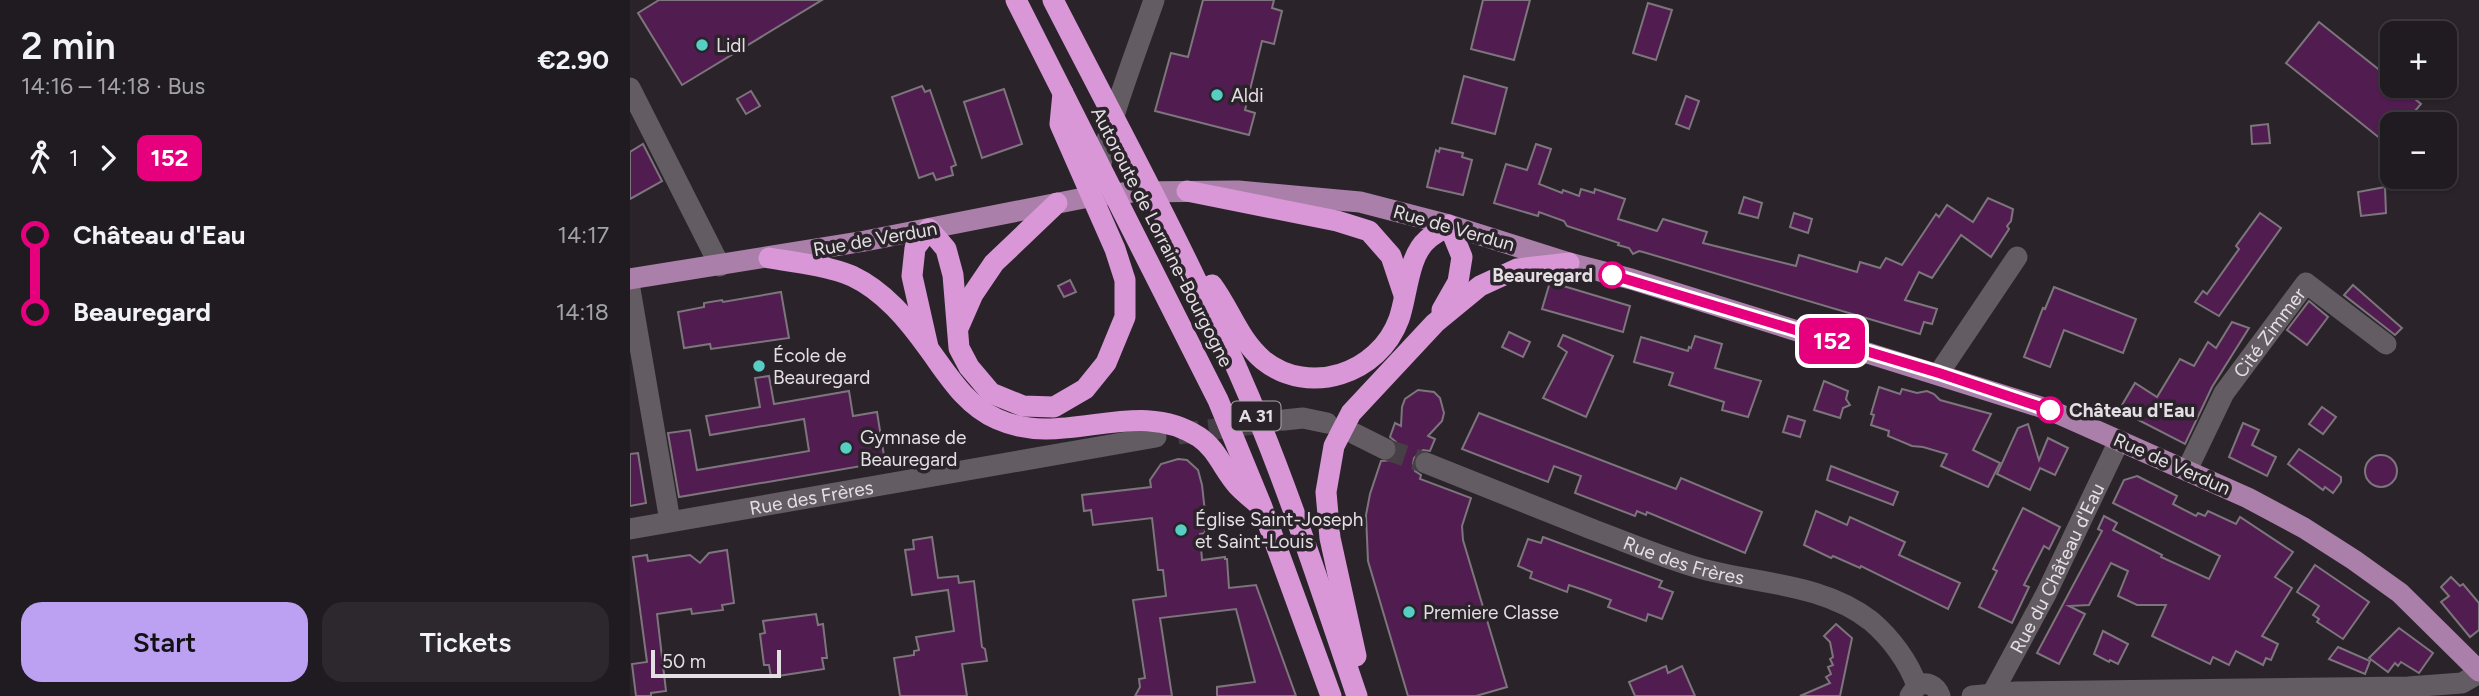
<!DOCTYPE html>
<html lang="en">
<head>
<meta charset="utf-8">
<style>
	:root { --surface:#201b20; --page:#2d282d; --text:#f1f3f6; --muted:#a2a1a5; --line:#3d393e; --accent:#bca0f2 }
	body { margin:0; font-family:Figtree,sans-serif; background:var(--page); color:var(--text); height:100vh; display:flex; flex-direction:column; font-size:26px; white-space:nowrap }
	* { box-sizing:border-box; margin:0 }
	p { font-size:23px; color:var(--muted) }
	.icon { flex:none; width:38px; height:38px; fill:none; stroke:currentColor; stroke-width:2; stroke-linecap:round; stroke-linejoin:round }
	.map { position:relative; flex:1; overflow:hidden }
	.drawer { display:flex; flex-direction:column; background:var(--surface); width:630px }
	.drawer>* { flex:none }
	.badge { padding:0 14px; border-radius:10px; font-size:24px; line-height:46px }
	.buttons { position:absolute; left:1750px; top:21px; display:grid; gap:14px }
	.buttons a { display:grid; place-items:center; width:77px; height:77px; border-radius:14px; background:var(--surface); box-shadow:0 2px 5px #0004,0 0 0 2px var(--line); font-size:35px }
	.scale { position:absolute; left:21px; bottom:18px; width:130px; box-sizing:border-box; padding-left:7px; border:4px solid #e3dfe2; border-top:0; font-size:19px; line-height:24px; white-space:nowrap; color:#e3dfe2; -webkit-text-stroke:5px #2a242a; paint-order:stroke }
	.map>.badge { position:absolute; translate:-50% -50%; box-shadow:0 0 0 4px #fff }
	.legs { display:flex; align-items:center; gap:10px; height:77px; padding:0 21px; font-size:23px }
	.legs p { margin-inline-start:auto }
	.head { display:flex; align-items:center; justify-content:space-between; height:119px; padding:0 21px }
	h1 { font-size:38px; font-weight:600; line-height:52px }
	.button { display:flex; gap:14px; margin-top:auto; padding:14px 21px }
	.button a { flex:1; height:80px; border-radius:21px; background:var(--accent); color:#111; font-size:28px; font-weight:600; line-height:80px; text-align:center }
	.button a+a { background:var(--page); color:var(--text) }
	ul { padding:0 21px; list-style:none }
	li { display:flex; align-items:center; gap:24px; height:77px; font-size:26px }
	li i { display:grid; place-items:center; width:10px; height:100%; margin:0 9px; background:currentColor }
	li i::after { content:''; width:18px; height:18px; margin:-9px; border:5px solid; border-radius:50%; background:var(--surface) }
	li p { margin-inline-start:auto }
	li:first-child i { background:linear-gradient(#0000 50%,currentColor 0) }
	li:last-child i { background:linear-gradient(currentColor 50%,#0000 0) }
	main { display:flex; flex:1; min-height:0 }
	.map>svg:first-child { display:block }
	.building { fill:#511d51; stroke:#7c757b; stroke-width:2 }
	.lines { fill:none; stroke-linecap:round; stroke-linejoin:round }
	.minor-tunnel { stroke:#464046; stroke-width:21; stroke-dasharray:21 10; stroke-linecap:butt }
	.minor { stroke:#635c63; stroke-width:21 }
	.major { stroke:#aa7fa9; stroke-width:21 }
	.highway { stroke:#d997d7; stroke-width:21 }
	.line-1-casing { stroke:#fff; stroke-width:16 }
	.line-1 { stroke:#e6007e; stroke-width:10 }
	.poi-dot { fill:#56cec4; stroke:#2a242a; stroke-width:2.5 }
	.stop-1-dot { fill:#fff; stroke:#e6007e; stroke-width:3.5 }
	.labels { text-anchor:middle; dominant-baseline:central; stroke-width:7; stroke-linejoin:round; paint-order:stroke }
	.shield { fill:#2a242a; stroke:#aca7ab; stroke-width:2 }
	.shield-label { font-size:18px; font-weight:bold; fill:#e3dfe2 }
	.poi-label { font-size:19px; fill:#e3dfe2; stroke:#2a242a; text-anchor:start }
	.street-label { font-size:19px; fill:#e3dfe2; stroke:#2a242a }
	.stop-label { font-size:19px; font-weight:bold; fill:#e3dfe2; stroke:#2a242a; text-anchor:end }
</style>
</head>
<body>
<main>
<section class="drawer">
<div class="head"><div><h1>2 min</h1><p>14:16 – 14:18 · Bus</p></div><b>€2.90</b></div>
<div class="legs"><svg class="icon" aria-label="walk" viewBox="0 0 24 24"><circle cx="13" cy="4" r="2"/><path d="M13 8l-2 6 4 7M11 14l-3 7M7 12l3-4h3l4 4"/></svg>1<svg class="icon" aria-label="forward" viewBox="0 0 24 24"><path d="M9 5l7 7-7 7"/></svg><b class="badge" style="background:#e6007e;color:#fff">152</b></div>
<ul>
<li><i style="color:#e6007e"></i><b>Château d'Eau</b><p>14:17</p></li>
<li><i style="color:#e6007e"></i><b>Beauregard</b><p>14:18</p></li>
</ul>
<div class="button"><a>Start</a><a>Tickets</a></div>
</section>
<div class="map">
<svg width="1849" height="696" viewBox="0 0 1849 696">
	<rect width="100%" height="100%" fill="#2a242a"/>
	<g class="building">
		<path d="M 29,0 L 192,0 L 52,85 L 8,13 Z"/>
		<path d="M 573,0 L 644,0 L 642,8 L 652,11 L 644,44 L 632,41 L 615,110 L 625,113 L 619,135 L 525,111 L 541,53 L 558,57 Z"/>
		<path d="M 853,0 L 900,0 L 884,60 L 841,49 Z"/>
		<path d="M 1018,3 L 1042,10 L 1026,60 L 1003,53 Z"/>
		<path d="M 1689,22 L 1762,80 L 1762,86 L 1769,86 L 1791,104 L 1774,124 L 1762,124 L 1762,148 L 1656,63 Z"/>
		<path d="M 834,76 L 877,88 L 865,134 L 822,123 Z"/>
		<path d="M 292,86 L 295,92 L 300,90 L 326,165 L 321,167 L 323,175 L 306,180 L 303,173 L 289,178 L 262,97 Z"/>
		<path d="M 374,89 L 392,144 L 352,158 L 334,102 Z"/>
		<path d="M 121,91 L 130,106 L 116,114 L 107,99 Z"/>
		<path d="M 1056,96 L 1069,101 L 1059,129 L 1046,124 Z"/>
		<path d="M 1638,124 L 1640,143 L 1622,144 L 1621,126 Z"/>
		<path d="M 13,144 L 32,181 L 0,199 L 0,152 Z"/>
		<path d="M 906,144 L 921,149 L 909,184 L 932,193 L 933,190 L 949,196 L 951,189 L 964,193 L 965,189 L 995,199 L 988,219 L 1027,231 L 1033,219 L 1077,232 L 1073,243 L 1166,266 L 1169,255 L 1227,272 L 1230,262 L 1250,268 L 1256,258 L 1272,265 L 1306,214 L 1309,217 L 1317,205 L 1343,222 L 1358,198 L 1383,209 L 1381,221 L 1377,226 L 1379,229 L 1361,257 L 1331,235 L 1302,278 L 1289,272 L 1275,300 L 1307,309 L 1302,324 L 1294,322 L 1290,334 L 1013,252 L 1009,251 L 1003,254 L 999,248 L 988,245 L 989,243 L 937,226 L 934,221 L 909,212 L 908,216 L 864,203 L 876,164 L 897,170 Z"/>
		<path d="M 810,148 L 833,153 L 832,157 L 842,160 L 833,195 L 797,187 L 806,150 L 809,152 Z"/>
		<path d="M 1755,187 L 1756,213 L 1731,216 L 1728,192 Z"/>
		<path d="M 1114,197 L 1132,203 L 1128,218 L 1109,213 Z"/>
		<path d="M 1164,213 L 1182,219 L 1178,233 L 1160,227 Z"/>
		<path d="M 1630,213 L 1651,228 L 1589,316 L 1565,302 L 1573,291 L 1577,294 L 1609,249 L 1606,246 Z"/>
		<path d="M 440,280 L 446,292 L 434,297 L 428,286 Z"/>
		<path d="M 920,282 L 1000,306 L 993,332 L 912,309 Z"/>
		<path d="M 1723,285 L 1772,328 L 1765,335 L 1714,295 Z"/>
		<path d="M 1424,287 L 1506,319 L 1493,353 L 1434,330 L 1420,367 L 1394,357 L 1413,308 L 1415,309 Z"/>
		<path d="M 151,292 L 159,338 L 81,349 L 80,344 L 54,348 L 48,312 L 74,307 L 74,303 L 92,300 L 93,302 Z"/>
		<path d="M 1679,301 L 1698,317 L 1677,345 L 1657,330 Z"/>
		<path d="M 1602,322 L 1619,328 L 1582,387 L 1555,444 L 1489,410 L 1505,383 L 1527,397 L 1550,359 L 1564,366 L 1578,342 L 1586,348 Z"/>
		<path d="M 879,332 L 900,342 L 893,357 L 872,347 Z"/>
		<path d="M 933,335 L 983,356 L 956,417 L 913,398 L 937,352 L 928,346 Z"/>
		<path d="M 1065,336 L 1092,344 L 1085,368 L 1131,381 L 1118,417 L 1092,410 L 1094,402 L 1039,385 L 1043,373 L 1004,362 L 1011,337 L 1058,351 L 1059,347 L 1061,348 Z"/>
		<path d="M 139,376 L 144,404 L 219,391 L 223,416 L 247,412 L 255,462 L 49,497 L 38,433 L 60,430 L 67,470 L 179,451 L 174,419 L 80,435 L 76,416 L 130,407 L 125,378 Z"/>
		<path d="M 1194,381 L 1218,391 L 1216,399 L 1220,405 L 1213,408 L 1210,418 L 1184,410 Z"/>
		<path d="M 1249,387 L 1270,394 L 1272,389 L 1287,393 L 1297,391 L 1304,394 L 1310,400 L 1361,414 L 1343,450 L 1370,463 L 1358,487 L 1311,466 L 1317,454 L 1293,447 L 1282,446 L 1258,436 L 1259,431 L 1241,425 L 1244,415 L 1241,414 Z"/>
		<path d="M 788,390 L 804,392 L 810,398 L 814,413 L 812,421 L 798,436 L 805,439 L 800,451 L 793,450 L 784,458 L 783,464 L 785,471 L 791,475 L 790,479 L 841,498 L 832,526 L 833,540 L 877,687 L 846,696 L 778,696 L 738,561 L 736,515 L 740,494 L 751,461 L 762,460 L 767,454 L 766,442 L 760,437 L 765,423 L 771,426 L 772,407 L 775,399 Z"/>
		<path d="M 1692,407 L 1706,417 L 1693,434 L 1679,424 Z"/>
		<path d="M 849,413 L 1046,489 L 1051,478 L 1132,512 L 1115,553 L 1017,512 L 1016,515 L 1007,511 L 1005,516 L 945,493 L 951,476 L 924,466 L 918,482 L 832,449 Z"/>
		<path d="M 1158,416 L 1175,421 L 1170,437 L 1153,432 Z"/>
		<path d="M 1613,423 L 1629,430 L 1622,445 L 1646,457 L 1637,476 L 1599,457 Z"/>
		<path d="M 1398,424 L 1409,460 L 1418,438 L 1438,448 L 1425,475 L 1410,468 L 1400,490 L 1367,474 L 1388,428 Z"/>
		<path d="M 1669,449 L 1711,477 L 1711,482 L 1703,493 L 1695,487 L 1693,490 L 1658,464 Z"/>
		<path d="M 8,453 L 16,503 L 0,506 L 0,454 Z"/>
		<circle cx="1751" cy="471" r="16"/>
		<path d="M 548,459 L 557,460 L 568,470 L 572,485 L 575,512 L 573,512 L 575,533 L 570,534 L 572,560 L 595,557 L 595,559 L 597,559 L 599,588 L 626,585 L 666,696 L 587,696 L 587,687 L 625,682 L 606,609 L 530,618 L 542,696 L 505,696 L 510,687 L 509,679 L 515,678 L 503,600 L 536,596 L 533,570 L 528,570 L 522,518 L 463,525 L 461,510 L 454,511 L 452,495 L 521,487 L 520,480 L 531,464 Z"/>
		<path d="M 1201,466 L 1268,492 L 1263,505 L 1197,480 Z"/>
		<path d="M 1507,476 L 1547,496 L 1543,504 L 1566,516 L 1568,513 L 1575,516 L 1578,511 L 1606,524 L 1610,517 L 1663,552 L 1645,577 L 1662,588 L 1632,636 L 1648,644 L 1641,660 L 1636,658 L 1633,665 L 1606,651 L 1599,665 L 1583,657 L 1580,664 L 1522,636 L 1536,605 L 1507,605 L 1488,596 L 1498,571 L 1481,563 L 1459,605 L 1439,606 L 1455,614 L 1429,664 L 1407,653 L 1472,531 L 1468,529 L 1474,516 L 1487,523 L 1483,530 L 1532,555 L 1531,557 L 1579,579 L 1590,556 L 1483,503 L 1494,480 Z"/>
		<path d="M 1393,508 L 1430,527 L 1419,549 L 1414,546 L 1394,585 L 1399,587 L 1382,623 L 1349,607 L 1367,571 L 1363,569 Z"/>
		<path d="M 1186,511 L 1217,525 L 1220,517 L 1275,542 L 1269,555 L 1330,583 L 1318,609 L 1231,566 L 1230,568 L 1203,556 L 1201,558 L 1174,545 Z"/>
		<path d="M 302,537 L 308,578 L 328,576 L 329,583 L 344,581 L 352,647 L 355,649 L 357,661 L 332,664 L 337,696 L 270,696 L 264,658 L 284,655 L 284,651 L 289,650 L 286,637 L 324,631 L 318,590 L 282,595 L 275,550 L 284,549 L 283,540 Z"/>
		<path d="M 913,537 L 1032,581 L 1029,587 L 1043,592 L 1032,619 L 1018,614 L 1016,621 L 978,607 L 981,600 L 954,590 L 939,585 L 937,592 L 900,578 L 902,572 L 888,566 L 898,539 L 911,543 Z"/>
		<path d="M 97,550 L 104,603 L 92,605 L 93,610 L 62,614 L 61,609 L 27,614 L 36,691 L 21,693 L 21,696 L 6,696 L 2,664 L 17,662 L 3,557 L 17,555 L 18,561 L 60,555 L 70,563 L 79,553 Z"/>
		<path d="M 1685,565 L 1739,602 L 1713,639 L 1687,622 L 1689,619 L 1683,615 L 1689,606 L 1667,592 Z"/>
		<path d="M 1821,577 L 1830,586 L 1833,584 L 1849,603 L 1849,630 L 1840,637 L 1811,602 L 1819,596 L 1811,587 Z"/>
		<path d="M 186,614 L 188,625 L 193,624 L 197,658 L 192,658 L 194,669 L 141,677 L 139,665 L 134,665 L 130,634 L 135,633 L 133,621 Z"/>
		<path d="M 1206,624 L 1222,638 L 1210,696 L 1170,696 L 1200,683 L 1196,677 L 1201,674 L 1198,667 L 1203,665 L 1200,659 L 1203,657 L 1200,642 L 1194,636 Z"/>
		<path d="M 1769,628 L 1803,653 L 1789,673 L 1771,662 L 1768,666 L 1765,663 L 1758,672 L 1739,658 Z"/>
		<path d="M 1473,631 L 1498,644 L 1488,664 L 1480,660 L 1479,662 L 1464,654 Z"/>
		<path d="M 1708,647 L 1740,661 L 1735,674 L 1699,659 Z"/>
		<path d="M 1036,666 L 1038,673 L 1052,666 L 1065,696 L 1005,696 L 999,682 Z"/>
	</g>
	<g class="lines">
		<g class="minor-tunnel">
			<path d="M 548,434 L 654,420"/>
			<path d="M 755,449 L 796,463"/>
		</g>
		<g class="minor">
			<path d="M 0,88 L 90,266"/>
			<path d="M 468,178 C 480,117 504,58 524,0"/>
			<path d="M 0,289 L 40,521"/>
			<path d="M 1309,373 L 1387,257"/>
			<path d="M 654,420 L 673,418 L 697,423"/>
			<path d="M 725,434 L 755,449"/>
			<path id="s1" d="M 796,463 C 852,485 908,508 964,530 C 999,543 1034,558 1069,568 C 1126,584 1193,583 1241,621 C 1260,637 1279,662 1287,686"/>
			<path id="s2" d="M 1557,470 L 1594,393 L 1676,283 L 1756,344"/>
			<path id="s3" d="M 0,529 L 526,437"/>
			<path d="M 1280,696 L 1287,686 C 1297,681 1306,685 1310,696"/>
			<path d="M 1342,696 L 1386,692 L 1778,687 L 1832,683 L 1849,673"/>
			<path id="s4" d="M 1361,696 L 1416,594 L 1489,441"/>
		</g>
		<path class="major" d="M 0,279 L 235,241 L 464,196 L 503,192 L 608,191 L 730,202 L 819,225 L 939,263 L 1001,279 L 1420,410 L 1618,498 L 1674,528 L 1724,560 L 1770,593 L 1849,671"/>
		<g class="highway">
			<path d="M 386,0 L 588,400 L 632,507 L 701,696"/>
			<path d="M 423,0 C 486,123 553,245 608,371 C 655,477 690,587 727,696"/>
			<path d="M 557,191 L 707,221 L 739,231 L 761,256 L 774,295"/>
			<path d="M 139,258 C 164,262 198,266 222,276 C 254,291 278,320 298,348 C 318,375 335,405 367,419 C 435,450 505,395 569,437 C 587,449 594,471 608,486 C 614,493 622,498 628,504"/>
			<path d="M 582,285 C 600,309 609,340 633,360 C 679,397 749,374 769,319 C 777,297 778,256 797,240 C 803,234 812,230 819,225 L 832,257 L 828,282 L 812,310"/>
			<path d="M 329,326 L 343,294 L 364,263 L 427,203"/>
			<path d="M 298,347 L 282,276 L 285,248 L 299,229 L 316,249 L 323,275 L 329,348 L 339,367 L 361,393 L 393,406 L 424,407 L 455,389 L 476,363 L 495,317 L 495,280 L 485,249 L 430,124 L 433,93"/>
			<path d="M 726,656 L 700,538 L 696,492 L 704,446 L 721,413 L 805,323 L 850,286 L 887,269 L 939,263"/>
		</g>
	</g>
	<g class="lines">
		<defs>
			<path id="line-1" d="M 982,275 L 1309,373 L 1420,410"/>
		</defs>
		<use href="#line-1" class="line-1-casing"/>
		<use href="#line-1" class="line-1"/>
	</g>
	<g class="poi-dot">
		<circle cx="72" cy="45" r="7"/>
		<circle cx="587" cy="95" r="7"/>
		<circle cx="129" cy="366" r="7"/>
		<circle cx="216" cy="448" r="7"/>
		<circle cx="551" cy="530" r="7"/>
		<circle cx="779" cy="612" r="7"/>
	</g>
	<g class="stop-1-dot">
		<circle cx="982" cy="275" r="12"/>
		<circle cx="1420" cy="410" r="12"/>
	</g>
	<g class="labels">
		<rect class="shield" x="601.5" y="401.5" width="49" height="29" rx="5"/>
		<g class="shield-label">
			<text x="626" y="416">A 31</text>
		</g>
		<g class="poi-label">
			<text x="86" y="45">Lidl</text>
			<text x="601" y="95">Aldi</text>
			<text x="143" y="355">École de<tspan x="143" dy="22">Beauregard</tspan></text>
			<text x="230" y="437">Gymnase de<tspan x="230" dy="22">Beauregard</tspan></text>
			<text x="565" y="519">Église Saint-Joseph<tspan x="565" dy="22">et Saint-Louis</tspan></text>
			<text x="793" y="612">Premiere Classe</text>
		</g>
		<g class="street-label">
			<text transform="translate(824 228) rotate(16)">Rue de Verdun</text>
			<text transform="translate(532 237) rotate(63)">Autoroute de Lorraine-Bourgogne</text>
			<text transform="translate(245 239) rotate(-10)">Rue de Verdun</text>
			<text stroke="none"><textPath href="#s2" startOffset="161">Cité Zimmer</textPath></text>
			<text transform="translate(1542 464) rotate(24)">Rue de Verdun</text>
			<text stroke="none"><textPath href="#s3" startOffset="184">Rue des Frères</textPath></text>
			<text stroke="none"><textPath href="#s1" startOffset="276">Rue des Frères</textPath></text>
			<text stroke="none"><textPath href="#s4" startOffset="144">Rue du Château d'Eau</textPath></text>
		</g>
		<g class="stop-label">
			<text x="963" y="275">Beauregard</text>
			<text x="1439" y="410" text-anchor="start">Château d'Eau</text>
		</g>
	</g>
</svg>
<div class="buttons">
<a>+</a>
<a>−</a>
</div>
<div class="scale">50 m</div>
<b class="badge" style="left:1202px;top:341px;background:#e6007e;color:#fff">152</b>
</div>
</main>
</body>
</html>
